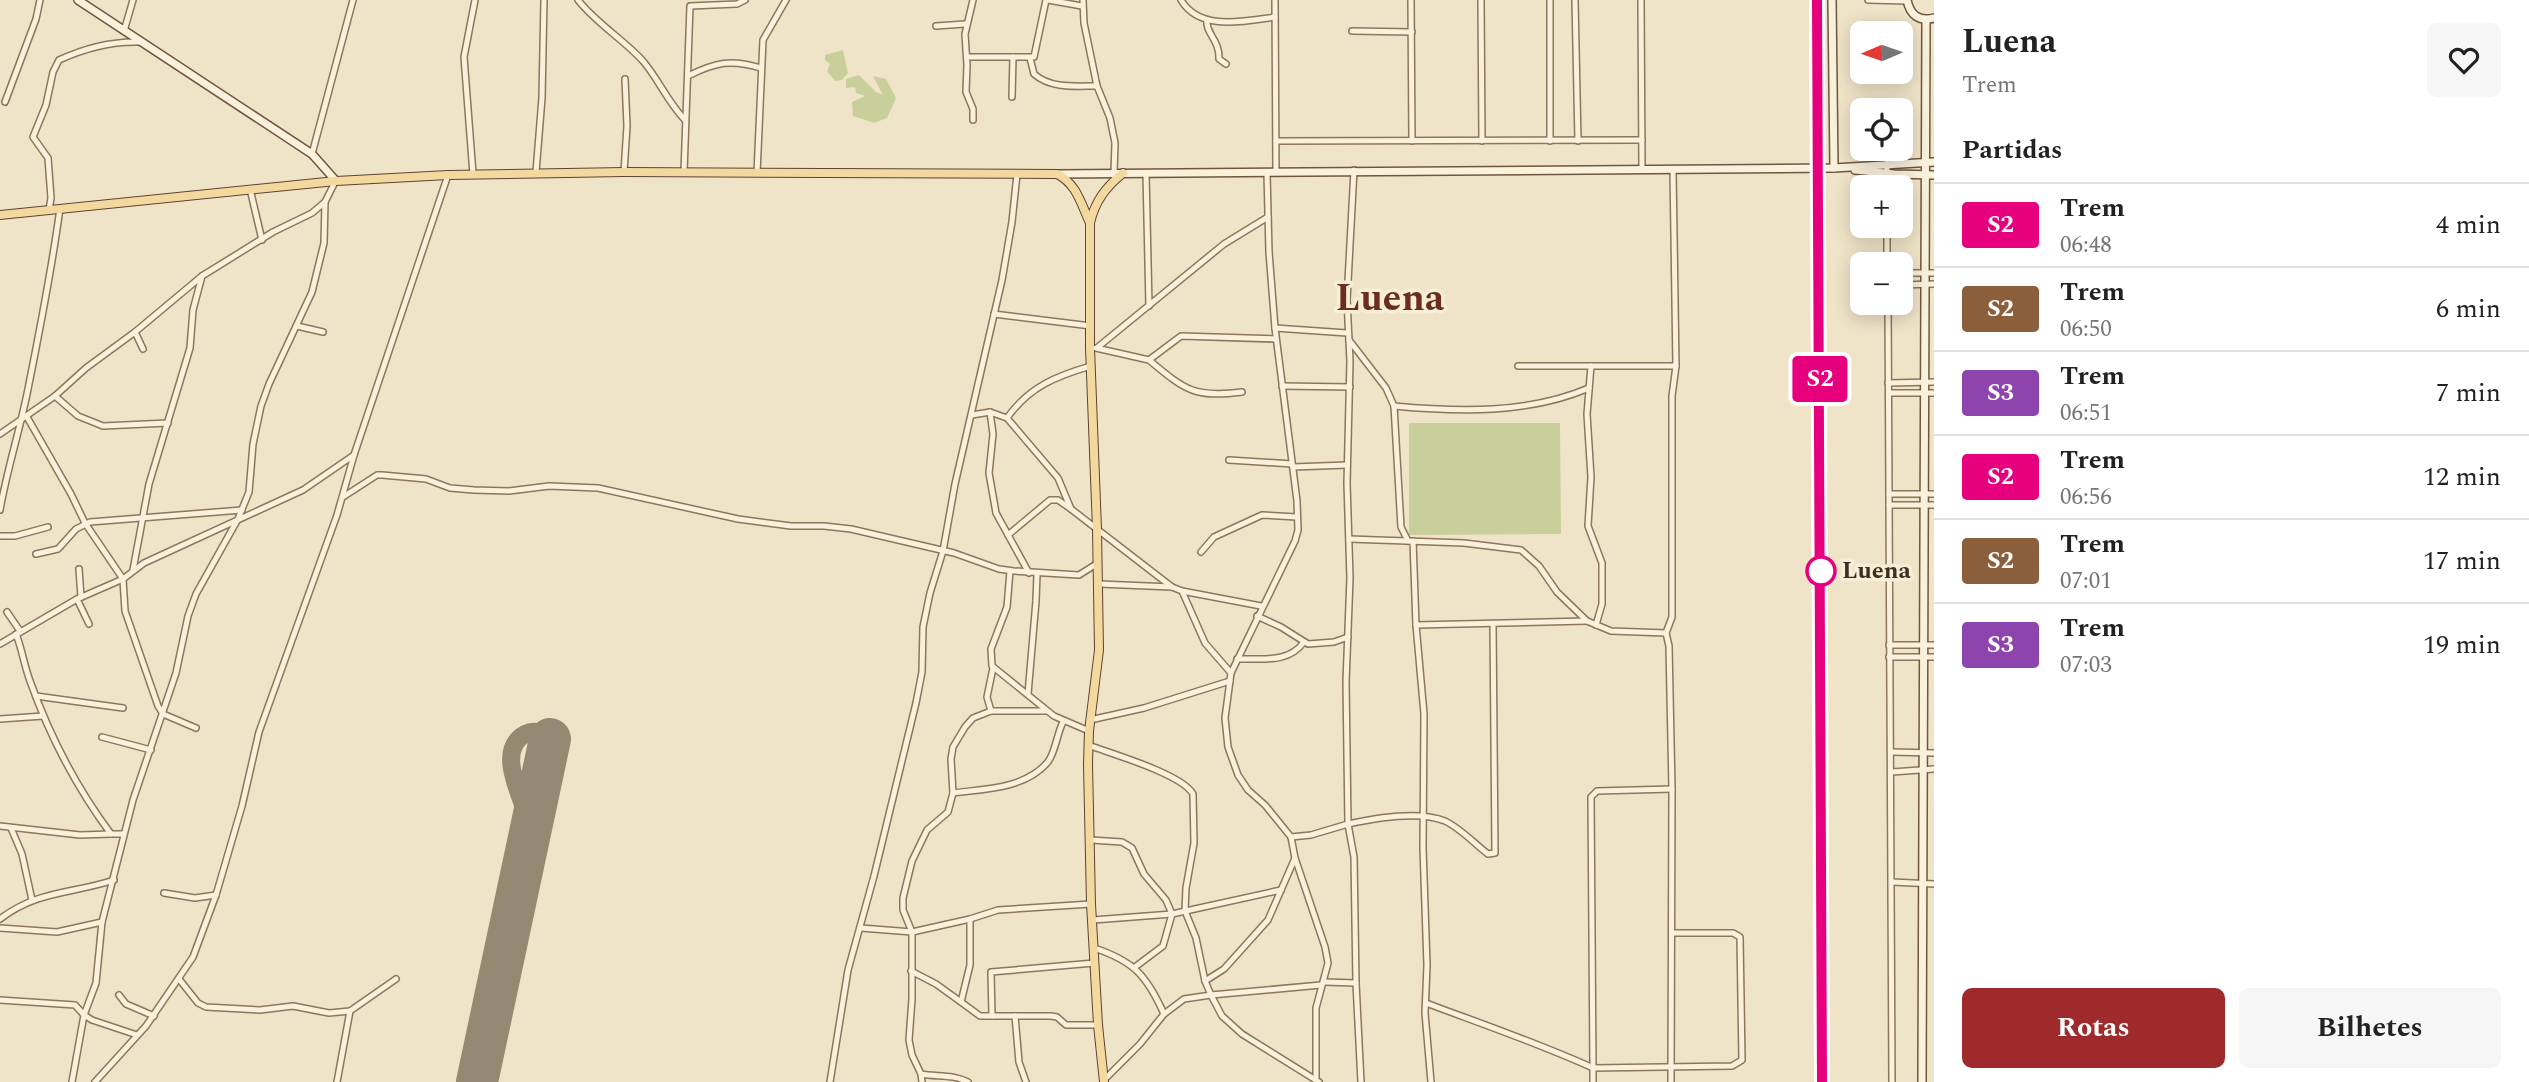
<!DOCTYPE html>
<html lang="pt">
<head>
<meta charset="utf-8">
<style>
	:root { --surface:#fff; --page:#f6f6f6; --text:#222; --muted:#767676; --line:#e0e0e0; --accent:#9e2a2b }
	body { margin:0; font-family:Spectral,serif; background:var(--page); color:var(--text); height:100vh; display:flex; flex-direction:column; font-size:26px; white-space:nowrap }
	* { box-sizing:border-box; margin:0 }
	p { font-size:23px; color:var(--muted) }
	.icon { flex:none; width:38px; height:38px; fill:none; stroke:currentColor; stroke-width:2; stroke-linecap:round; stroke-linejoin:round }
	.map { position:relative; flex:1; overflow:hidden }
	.panel { display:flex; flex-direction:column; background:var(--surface); width:595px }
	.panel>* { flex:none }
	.badge { padding:0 14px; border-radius:5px; font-size:24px; line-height:46px }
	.needle { width:46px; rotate:268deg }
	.fabs { position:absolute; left:1850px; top:21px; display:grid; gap:14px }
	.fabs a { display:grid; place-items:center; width:63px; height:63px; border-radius:10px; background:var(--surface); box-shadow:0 4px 18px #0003; font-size:35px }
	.map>.badge { position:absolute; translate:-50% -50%; box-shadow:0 0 0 4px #fff }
	h2 { padding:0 28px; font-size:26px; line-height:63px }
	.round { display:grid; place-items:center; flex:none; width:74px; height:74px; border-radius:10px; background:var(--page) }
	.headline { display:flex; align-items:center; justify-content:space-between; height:119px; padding:0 28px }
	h1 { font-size:33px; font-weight:700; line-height:52px }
	.action { display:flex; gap:14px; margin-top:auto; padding:14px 28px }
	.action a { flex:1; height:80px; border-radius:10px; background:var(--accent); color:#fff; font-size:28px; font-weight:700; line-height:80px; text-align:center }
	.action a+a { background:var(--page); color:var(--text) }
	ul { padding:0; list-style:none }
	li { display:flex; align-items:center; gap:21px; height:84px; padding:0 28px; border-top:2px solid var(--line) }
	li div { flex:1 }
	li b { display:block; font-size:26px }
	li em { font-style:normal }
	li .badge { min-width:77px; font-weight:700; text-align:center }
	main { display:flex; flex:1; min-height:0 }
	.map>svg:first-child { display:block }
	.green { fill:#c9cf9b }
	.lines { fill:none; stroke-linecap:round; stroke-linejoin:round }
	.taxiway { stroke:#968974; stroke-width:18 }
	.runway { stroke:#968974; stroke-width:42 }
	.street-casing { stroke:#8d765c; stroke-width:8 }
	.secondary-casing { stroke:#6f573f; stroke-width:10 }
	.primary-casing { stroke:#5b4430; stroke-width:10 }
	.street { stroke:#faf1dc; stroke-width:5 }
	.secondary { stroke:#faf1dc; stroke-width:7 }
	.primary { stroke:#f3d9a0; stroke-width:8 }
	.rail { stroke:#3d2e20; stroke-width:2; stroke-dasharray:12 12; stroke-linecap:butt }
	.line-casing { stroke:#fff; stroke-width:16 }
	.line { stroke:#e6007e; stroke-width:10 }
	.stop-dot { fill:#fff; stroke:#e6007e; stroke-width:3.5 }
	.labels { text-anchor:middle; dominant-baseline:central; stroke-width:7; stroke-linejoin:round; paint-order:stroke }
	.stop-label { font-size:24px; font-weight:bold; fill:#3d2e20; stroke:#f7eed8; text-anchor:start }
	.town-label { font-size:38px; font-weight:bold; fill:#6b2e1e; stroke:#f7eed8 }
</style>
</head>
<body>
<main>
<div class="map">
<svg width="1934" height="1082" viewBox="0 0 1934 1082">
	<rect width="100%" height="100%" fill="#f0e4c8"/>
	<g class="green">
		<path d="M 843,50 L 848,73 L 842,80 L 835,81 L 827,71 L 830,64 L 825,60 L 825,55 Z"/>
		<path d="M 859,75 L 876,92 L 883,95 L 873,76 L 886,79 L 896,98 L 887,118 L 874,123 L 853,116 L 852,102 L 865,96 L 856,93 L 855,87 L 846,88 L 846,79 Z"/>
		<path d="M 1409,423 L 1560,423 L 1561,534 L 1409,535 Z"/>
	</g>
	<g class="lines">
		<path class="taxiway" d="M 529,838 C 528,829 528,819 525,811 C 519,790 497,750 525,734 C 535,729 543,733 550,739"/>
		<path class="runway" d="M 477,1082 L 550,739"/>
		<defs>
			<g id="street">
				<path d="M 578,0 C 597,24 623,39 643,61 C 659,80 667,101 685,120"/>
				<path d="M 973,0 L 965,34 L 967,65 L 966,92 L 973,109 L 973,120"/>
				<path d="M 1048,0 L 1082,6"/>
				<path d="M 1083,0 L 1084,23 L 1097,86 L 1110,118 L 1115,143 L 1114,173"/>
				<path d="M 1181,0 C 1200,32 1245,21 1275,17"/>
				<path d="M 1275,0 L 1276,172"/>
				<path d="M 1411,0 L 1412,141"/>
				<path d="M 1481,0 L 1482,141"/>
				<path d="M 1550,0 L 1550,141"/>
				<path d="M 1575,0 L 1578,141"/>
				<path d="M 1641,0 L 1642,170"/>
				<path d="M 1868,0 L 1907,1"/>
				<path d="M 1207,20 C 1205,33 1220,40 1219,59 L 1226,64"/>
				<path d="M 936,26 L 965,24"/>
				<path d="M 124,31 L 133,0"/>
				<path d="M 1352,31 L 1412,32"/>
				<path d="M 967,57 L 1034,57 L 1046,0"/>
				<path d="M 1030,58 L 1034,74 C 1051,89 1076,86 1097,86"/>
				<path d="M 688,76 C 716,62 731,59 761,68"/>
				<path d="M 1012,97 L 1013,57"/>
				<path d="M 5,102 L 36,19 L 40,0"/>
				<path d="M 1276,141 L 1642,140"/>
				<path d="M 312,154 L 353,0"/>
				<path d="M 1887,163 L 1887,187"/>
				<path d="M 536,172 L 542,98 L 544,0"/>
				<path d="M 624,172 L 627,126 L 625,79"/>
				<path d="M 684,172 L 690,6 L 737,4 L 745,0"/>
				<path d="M 757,173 L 763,40 L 786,0"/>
				<path d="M 473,174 L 464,57 L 475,0"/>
				<path d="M 1146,174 L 1149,306"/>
				<path d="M 250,189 L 262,240"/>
				<path d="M 49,210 L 51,198 L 48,158 L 33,137 L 46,105 L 53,72 L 59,60 C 85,48 112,41 140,42"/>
				<path d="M 1887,226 L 1887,264"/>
				<path d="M 1900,273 L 1934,273"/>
				<path d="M 1900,285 L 1934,284"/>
				<path d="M 1888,303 L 1892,1082"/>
				<path d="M 994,314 L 1091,326"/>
				<path d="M 297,326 L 323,332"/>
				<path d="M 1275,328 L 1347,333"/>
				<path d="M 135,332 L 143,349"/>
				<path d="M 1349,340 L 1386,388 L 1394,406 L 1401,527 L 1408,541"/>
				<path d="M 1098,347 L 1224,244 L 1268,217"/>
				<path d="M 1096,348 L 1149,360 L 1181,336 L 1276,339"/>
				<path d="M 1149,360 C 1185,390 1194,398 1242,392"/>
				<path d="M 1518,366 L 1676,366"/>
				<path d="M 1591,366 L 1587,414 L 1591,477 L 1588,526 L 1602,563 L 1602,604 L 1596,625"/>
				<path d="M 1888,383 L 1934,382"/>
				<path d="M 1282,386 L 1350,387"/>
				<path d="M 1889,393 L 1934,393"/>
				<path d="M 55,396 L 78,416 L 103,426 L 168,423"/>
				<path d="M 1394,406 C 1459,412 1528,414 1589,388"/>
				<path d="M 990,412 L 993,434 L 989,473 L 996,513 L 1029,573"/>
				<path d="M 972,415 L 990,412 L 1007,418 L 1058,478 L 1071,509 L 1172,587"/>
				<path d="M 27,417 L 71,494 L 85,523 L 123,579 L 125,611 L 158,706 L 163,714 L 196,728"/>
				<path d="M 1007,418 C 1029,387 1056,376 1091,366"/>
				<path d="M 0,434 L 55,396 L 86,368 L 135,332 L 202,276 L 273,232 L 312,213 L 325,202 L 335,182"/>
				<path d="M 1229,460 L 1292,464"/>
				<path d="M 1293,467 L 1347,465"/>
				<path d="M 1889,494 L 1934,494"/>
				<path d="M 343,497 L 377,475 L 382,475 L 426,479 L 450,488 L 474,490 L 509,491 L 549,486 L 598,488 L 738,519 L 791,526 L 824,526 L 851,529 L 954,553 L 999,569 L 1014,571 L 1079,575 L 1098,563"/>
				<path d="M 1889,505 L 1934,505"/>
				<path d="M 0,510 C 7,469 20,430 28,389 C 40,329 52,269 60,208"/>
				<path d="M 1008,535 L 1050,500 L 1058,500 L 1071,509"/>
				<path d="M 0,536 L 15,536 L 48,527"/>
				<path d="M 1349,539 L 1464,543 L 1521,550 L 1539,566 L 1557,592 L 1587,621 L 1611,631 L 1666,633 L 1669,646 L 1672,789 L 1671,1082"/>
				<path d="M 1413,541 L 1416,625 L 1424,714 L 1423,848 L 1427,965 L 1425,1013 L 1431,1082"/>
				<path d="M 1201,552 L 1214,537 L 1262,515 L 1297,517"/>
				<path d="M 36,554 L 58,549 L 76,529 L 90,522 L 242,510"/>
				<path d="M 79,569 L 81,597"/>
				<path d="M 133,570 L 149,484 L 190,348 L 193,310 L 202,276"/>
				<path d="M 1010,571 L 1007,607 L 991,649 L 992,666 L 1054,716 L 1089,731"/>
				<path d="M 1099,584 L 1172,587 L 1182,591 L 1261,606"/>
				<path d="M 1182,591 L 1205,643 L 1231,673"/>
				<path d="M 77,599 L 89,624"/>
				<path d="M 7,612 L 20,631"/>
				<path d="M 1257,616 L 1281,627 L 1308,644 L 1334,642 L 1348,637"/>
				<path d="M 1416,625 L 1587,621"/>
				<path d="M 1666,633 L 1672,617 L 1672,396 L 1676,366 L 1673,170"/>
				<path d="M 16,634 C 22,649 24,665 30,681 C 50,737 76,787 111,834 L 123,834"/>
				<path d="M 0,644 L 77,599 L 123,579 L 144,563 L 303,490 L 354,455"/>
				<path d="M 1889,645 L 1934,645"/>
				<path d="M 1889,657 L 1934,657"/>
				<path d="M 1237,659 C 1262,658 1288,664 1304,642"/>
				<path d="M 1028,694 L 1036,601 L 1037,574"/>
				<path d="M 36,696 L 123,708"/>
				<path d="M 991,711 L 987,697 L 993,668"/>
				<path d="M 0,719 L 43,716"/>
				<path d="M 1090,720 L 1144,708 L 1230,681"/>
				<path d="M 102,737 L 151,750"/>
				<path d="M 1088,745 C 1112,754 1182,774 1193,794 L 1194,843 L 1186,888 L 1185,911 L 1196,938 L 1205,981"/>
				<path d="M 1891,752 L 1934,753"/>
				<path d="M 1892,772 L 1934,769"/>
				<path d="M 953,793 C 984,789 1024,789 1047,763 C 1055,755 1057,733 1063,722"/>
				<path d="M 0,826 L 80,835 L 111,834"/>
				<path d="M 11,828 L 22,854 L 32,900"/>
				<path d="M 1291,837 L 1311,835 L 1348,824 L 1346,682 L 1350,578 L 1347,483 L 1350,361 L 1347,300 L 1354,170"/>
				<path d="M 1091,840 L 1122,842 L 1132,848 L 1144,874 L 1166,900 L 1172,914 L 1163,946 L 1135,967"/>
				<path d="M 1295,858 L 1325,947 L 1328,963 L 1316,1008 L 1316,1078"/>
				<path d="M 1892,882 L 1934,884"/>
				<path d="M 164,893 L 195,898 L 216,895"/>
				<path d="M 0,919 C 38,890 72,894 114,880"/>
				<path d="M 970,919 L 970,965 L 961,1002 L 980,1016 L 992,1016"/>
				<path d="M 1093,920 L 1172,914 L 1281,890"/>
				<path d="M 0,928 L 57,932 L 102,922"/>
				<path d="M 861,928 L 912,932 L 970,919 L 998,910 L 1091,904"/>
				<path d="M 1672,933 L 1733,933 L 1740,937 L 1742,1060 L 1732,1066 L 1593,1068 L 1591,797 L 1597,791 L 1672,789"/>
				<path d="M 1094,948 C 1134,961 1147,976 1164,1014"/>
				<path d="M 1094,963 L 991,972 L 992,1016 L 1051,1016 L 1057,1017 L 1066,1025 L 1098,1025"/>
				<path d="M 911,971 L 936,984 L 961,1002"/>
				<path d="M 179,979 L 198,1003 L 206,1007 L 260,1010 L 293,1006 L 329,1013 L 350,1011 L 396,979"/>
				<path d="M 1324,982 L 1356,983 L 1354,857 L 1348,824 C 1375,818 1418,810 1445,821 C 1460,828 1475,844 1488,854 L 1495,853 L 1493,624"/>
				<path d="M 1356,983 L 1361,1082"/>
				<path d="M 119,995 L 126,1004 L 154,1016"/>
				<path d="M 0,1000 L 75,1005 L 84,1015 L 72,1082"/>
				<path d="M 1426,1003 C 1482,1024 1538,1043 1593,1068 L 1593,1082"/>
				<path d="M 1015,1016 L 1019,1062 L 1026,1082"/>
				<path d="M 137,1035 L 92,1020 L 84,1015 L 96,983 L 102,922 L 133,800 L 176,673 L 188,616 L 196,594 L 238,519 L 249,492 L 253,444 L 261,406 L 269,384 L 312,292 L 324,243 L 325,202"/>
				<path d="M 921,1074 C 937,1077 953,1074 968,1082"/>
				<path d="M 1104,1080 L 1140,1044 L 1164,1014 L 1184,999 L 1211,995 L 1205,981 L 1224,969 L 1268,920 L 1295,858 L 1291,837 L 1265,805 L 1248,790 L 1238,775 L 1228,747 L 1225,718 L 1231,673 L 1295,541 L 1298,530 L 1297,501 L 1275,328 L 1269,252 L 1267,173"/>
				<path d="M 95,1082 L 146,1026 L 193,957 L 216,895 L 242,806 L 259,732 L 337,515 L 354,455 L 448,175"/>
				<path d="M 337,1082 L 350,1011"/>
				<path d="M 830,1082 L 848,970 L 874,876 L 916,703 L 922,672 L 923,627 L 930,593 L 943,551 L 955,484 L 1002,280 L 1012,222 L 1017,174"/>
				<path d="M 922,1082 L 921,1074 L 912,1055 L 909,1040 L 912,999 L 912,932 L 903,910 L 903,898 L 912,861 L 927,830 L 948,812 L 953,793 L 951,759 L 953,747 L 965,727 L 973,718 L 991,711 L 1046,711"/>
				<path d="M 1319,1082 L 1242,1034 L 1222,1016 L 1211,995 L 1321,985"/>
			</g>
			<g id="secondary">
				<path d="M 78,0 L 312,154 L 336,181"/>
				<path d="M 1832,0 L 1834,168"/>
				<path d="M 1907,0 C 1910,15 1919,22 1934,18"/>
				<path d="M 1855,170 L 1894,174 L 1934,175"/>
				<path d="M 1057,174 L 1834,168 L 1934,162"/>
				<path d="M 1922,1082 L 1926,20"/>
			</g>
			<g id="primary">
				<path d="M 0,215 L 336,181 L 448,175 L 624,172 L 1057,174 C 1077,184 1081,204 1090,223"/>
				<path d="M 1104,1082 L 1098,1025 L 1091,904 L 1088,764 L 1089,731 L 1099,650 L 1097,529 L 1090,348 L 1090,223 C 1095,201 1106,187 1123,173"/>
			</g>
		</defs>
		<use href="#street" class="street-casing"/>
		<use href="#secondary" class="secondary-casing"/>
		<use href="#primary" class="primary-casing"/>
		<use href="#street" class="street"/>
		<use href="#secondary" class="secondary"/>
		<use href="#primary" class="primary"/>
		<path class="rail" d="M 1817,0 L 1822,1082"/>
	</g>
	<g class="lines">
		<defs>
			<path id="line" d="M 1817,0 L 1822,1082"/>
		</defs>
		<use href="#line" class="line-casing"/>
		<use href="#line" class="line"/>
	</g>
	<circle class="stop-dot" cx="1821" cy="571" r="14"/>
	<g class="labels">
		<g class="stop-label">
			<text x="1842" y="571">Luena</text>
		</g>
		<g class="town-label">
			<text x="1390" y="299">Luena</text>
		</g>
	</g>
</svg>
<div class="fabs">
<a><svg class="needle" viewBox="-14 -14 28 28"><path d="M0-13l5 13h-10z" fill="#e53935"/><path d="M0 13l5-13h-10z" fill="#767676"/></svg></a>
<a><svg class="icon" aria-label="locate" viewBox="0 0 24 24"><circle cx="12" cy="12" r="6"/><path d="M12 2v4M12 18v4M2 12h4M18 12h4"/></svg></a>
<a>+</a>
<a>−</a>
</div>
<b class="badge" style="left:1820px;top:379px;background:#e6007e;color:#fff">S2</b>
</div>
<section class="panel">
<div class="headline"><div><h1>Luena</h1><p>Trem</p></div><a class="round"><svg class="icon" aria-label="heart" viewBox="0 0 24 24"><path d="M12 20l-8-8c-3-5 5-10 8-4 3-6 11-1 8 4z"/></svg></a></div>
<h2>Partidas</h2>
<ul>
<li><span class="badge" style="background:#e6007e;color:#fff">S2</span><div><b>Trem</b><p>06:48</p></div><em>4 min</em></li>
<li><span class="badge" style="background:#8b5e3c;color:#fff">S2</span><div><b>Trem</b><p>06:50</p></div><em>6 min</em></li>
<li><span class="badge" style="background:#8e44ad;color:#fff">S3</span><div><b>Trem</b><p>06:51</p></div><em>7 min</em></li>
<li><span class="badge" style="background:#e6007e;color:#fff">S2</span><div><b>Trem</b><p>06:56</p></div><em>12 min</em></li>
<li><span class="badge" style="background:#8b5e3c;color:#fff">S2</span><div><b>Trem</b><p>07:01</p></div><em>17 min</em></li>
<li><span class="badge" style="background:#8e44ad;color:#fff">S3</span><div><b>Trem</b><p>07:03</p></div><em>19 min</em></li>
</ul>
<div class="action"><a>Rotas</a><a>Bilhetes</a></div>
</section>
</main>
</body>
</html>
